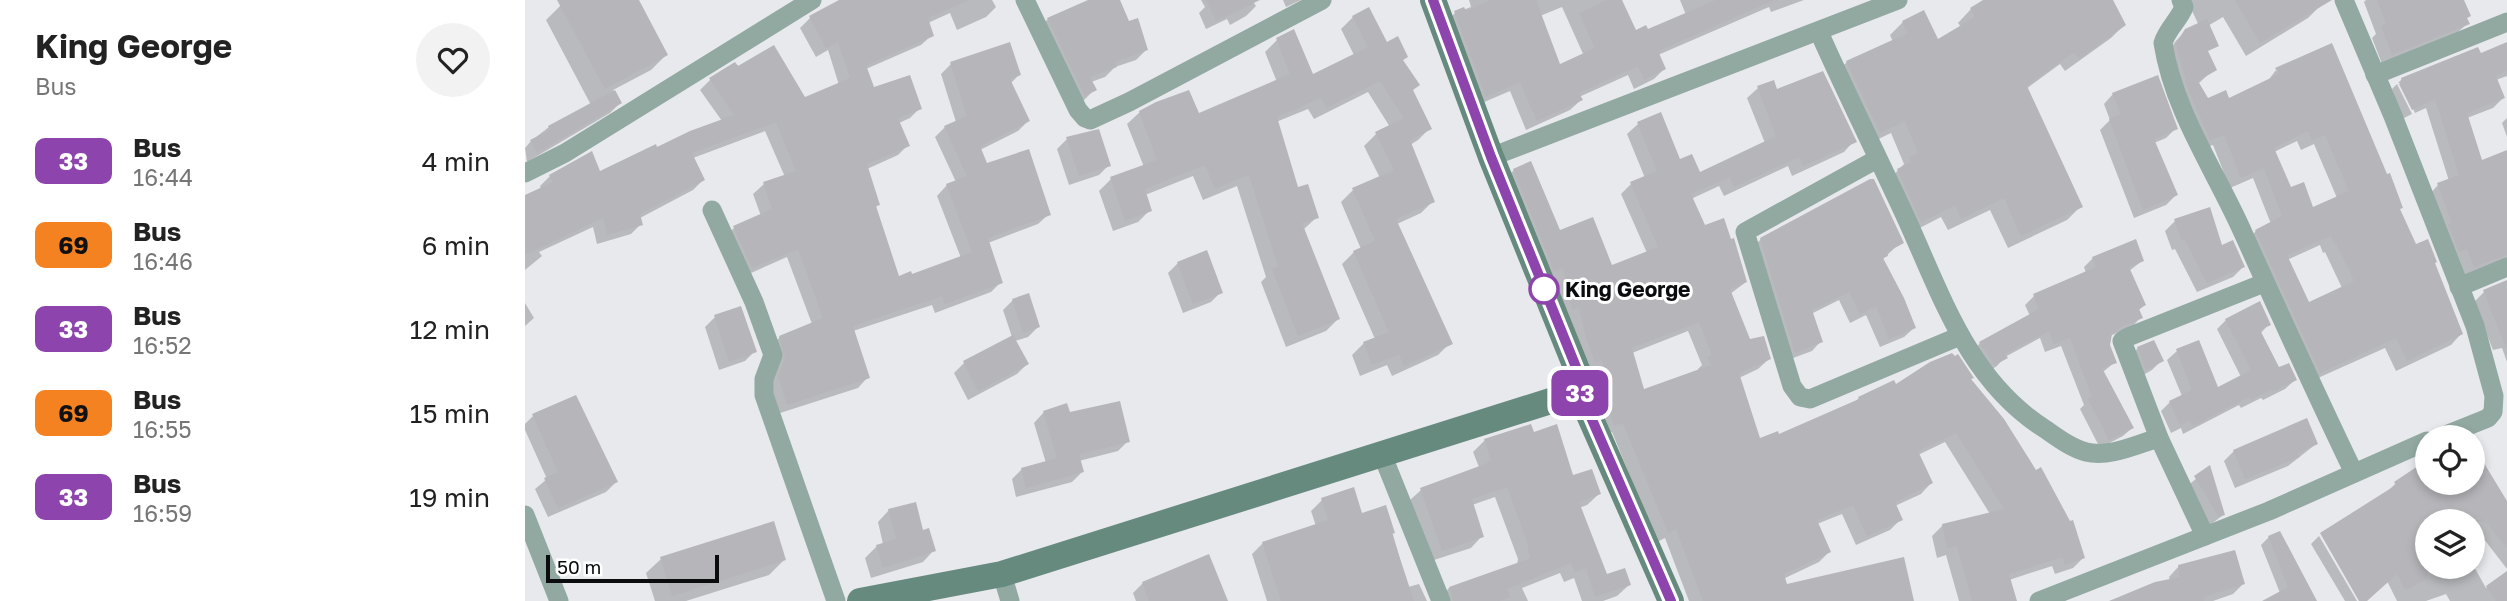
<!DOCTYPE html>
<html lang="en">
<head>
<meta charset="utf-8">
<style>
	:root { --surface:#fff; --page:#f2f2f2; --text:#222; --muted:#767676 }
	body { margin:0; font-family:"Golos Text",sans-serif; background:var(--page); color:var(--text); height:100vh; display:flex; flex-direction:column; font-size:26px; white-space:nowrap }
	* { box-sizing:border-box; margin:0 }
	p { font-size:23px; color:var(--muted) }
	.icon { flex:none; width:38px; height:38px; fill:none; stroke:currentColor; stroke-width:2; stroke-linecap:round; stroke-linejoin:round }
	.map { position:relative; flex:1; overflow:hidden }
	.panel { display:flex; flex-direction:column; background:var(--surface); width:525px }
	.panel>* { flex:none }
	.badge { padding:0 14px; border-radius:10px; font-size:24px; line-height:46px }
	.controls { position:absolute; left:1890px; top:425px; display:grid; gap:14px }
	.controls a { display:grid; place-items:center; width:70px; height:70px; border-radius:50%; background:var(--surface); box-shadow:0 4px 10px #0003; font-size:35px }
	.scale { position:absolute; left:21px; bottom:18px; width:173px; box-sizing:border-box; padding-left:7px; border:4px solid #0b0c0d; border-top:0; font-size:19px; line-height:24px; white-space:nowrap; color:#0b0c0d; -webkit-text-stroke:5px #fff; paint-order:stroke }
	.map>.badge { position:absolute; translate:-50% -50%; box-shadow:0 0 0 4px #fff }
	.round { display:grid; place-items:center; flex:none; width:74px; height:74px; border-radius:37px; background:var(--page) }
	.headline { display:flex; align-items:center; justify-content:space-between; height:119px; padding:0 35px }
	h1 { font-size:33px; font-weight:700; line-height:52px }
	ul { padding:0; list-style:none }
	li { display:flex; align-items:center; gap:21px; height:84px; padding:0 35px }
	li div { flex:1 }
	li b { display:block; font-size:26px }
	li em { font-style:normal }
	li .badge { min-width:77px; font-weight:700; text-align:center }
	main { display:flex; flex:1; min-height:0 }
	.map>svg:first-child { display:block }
	.shadow { fill:#0003; fill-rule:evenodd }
	.building { fill:#b6b5ba; fill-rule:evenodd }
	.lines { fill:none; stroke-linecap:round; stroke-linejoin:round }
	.street { stroke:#92a9a2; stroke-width:19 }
	.secondary { stroke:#678a7f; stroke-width:26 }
	.line-casing { stroke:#fff; stroke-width:16 }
	.line { stroke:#8e44ad; stroke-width:10 }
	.stop-dot { fill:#fff; stroke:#8e44ad; stroke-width:3.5 }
	.labels { text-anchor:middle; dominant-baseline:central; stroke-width:6; stroke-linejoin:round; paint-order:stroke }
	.stop-label { font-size:21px; font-weight:bold; fill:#0b0c0d; stroke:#fff; text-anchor:start }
</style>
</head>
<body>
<main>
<section class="panel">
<div class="headline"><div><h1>King George</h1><p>Bus</p></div><a class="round"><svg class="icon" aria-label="heart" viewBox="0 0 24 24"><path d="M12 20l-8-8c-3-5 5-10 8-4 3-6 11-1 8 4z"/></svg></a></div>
<ul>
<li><span class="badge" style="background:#8e44ad;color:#fff">33</span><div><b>Bus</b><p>16:44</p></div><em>4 min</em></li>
<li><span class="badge" style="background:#f58220;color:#111">69</span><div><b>Bus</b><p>16:46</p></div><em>6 min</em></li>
<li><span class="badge" style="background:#8e44ad;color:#fff">33</span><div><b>Bus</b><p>16:52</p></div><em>12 min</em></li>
<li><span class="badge" style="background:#f58220;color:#111">69</span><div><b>Bus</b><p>16:55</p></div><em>15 min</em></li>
<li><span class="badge" style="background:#8e44ad;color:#fff">33</span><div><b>Bus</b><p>16:59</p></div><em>19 min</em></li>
</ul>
</section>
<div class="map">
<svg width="1982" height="601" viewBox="0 0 1982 601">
	<rect width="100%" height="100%" fill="#e8e9ed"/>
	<g class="shadow">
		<path d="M 46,0 L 112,0 L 141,55 L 126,70 L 88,90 L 95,103 L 85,113 L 2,162 L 0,148 L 6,141 L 24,127 L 66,105 L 21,20 L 35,6 Z"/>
		<path d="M 318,0 L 467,0 L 471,7 L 461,17 L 432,30 L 425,13 L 403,23 L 407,35 L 396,45 L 341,69 L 348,89 L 395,108 L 385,118 L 374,123 L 383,145 L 373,155 L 342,169 L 353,205 L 350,208 L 373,278 L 386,276 L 436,258 L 412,196 L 422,185 L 431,182 L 410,137 L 420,127 L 431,122 L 416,74 L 426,64 L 494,75 L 485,84 L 503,121 L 493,131 L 455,150 L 461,165 L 524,214 L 513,224 L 463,243 L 476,282 L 466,292 L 410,313 L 407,305 L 328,331 L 343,377 L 333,388 L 252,414 L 244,388 L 245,347 L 255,337 L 287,324 L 262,257 L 217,277 L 199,238 L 209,228 L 236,216 L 228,194 L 239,184 L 260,177 L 240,131 L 168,158 L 178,180 L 168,190 L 115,218 L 116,224 L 106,234 L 72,244 L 68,227 L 14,252 L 17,256 L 0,270 L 0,200 L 16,189 L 15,186 L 25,176 L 74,173 L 197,121 L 175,90 L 185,80 L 210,64 L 280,100 L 314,85 L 303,50 L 291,57 L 275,28 L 285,18 Z"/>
		<path d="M 567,0 L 593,0 L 603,24 L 621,50 L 611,60 L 590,67 L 580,77 L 566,82 L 569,90 L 559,100 L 549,104 L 513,29 L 523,19 Z"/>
		<path d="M 676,0 L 727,0 L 731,6 L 721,16 L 705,25 L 702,19 L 681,29 L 674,13 L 680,7 Z"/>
		<path d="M 758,0 L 776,0 L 761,7 Z"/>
		<path d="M 944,0 L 1096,0 L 1110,32 L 1122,32 L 1161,15 L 1155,0 L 1279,0 L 1246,12 L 1244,7 L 1133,55 L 1139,69 L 1129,79 L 1109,89 L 1103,75 L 1054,97 L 1056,100 L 1045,110 L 1001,130 L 985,91 L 950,106 L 920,23 L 930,13 L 946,7 ZM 1037,7 L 1059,56 L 1034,67 L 1015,16 Z"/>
		<path d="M 1461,0 L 1586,0 L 1599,25 L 1586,38 L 1540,71 L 1535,64 L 1501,89 L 1556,206 L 1542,220 L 1483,248 L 1465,210 L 1423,230 L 1416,217 L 1383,234 L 1360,184 L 1379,164 L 1366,133 L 1341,145 L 1308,75 L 1322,62 L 1368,42 L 1365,35 L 1378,22 L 1412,41 L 1436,27 L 1433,23 L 1446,9 Z"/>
		<path d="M 1662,0 L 1794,0 L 1797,4 L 1783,18 L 1721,56 L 1698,17 L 1676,30 Z"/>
		<path d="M 1841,0 L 1937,0 L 1943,23 L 1932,33 L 1857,64 L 1847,38 L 1851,34 L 1839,2 Z"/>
		<path d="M 828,17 L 861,44 L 881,57 L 877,61 L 886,91 L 905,128 L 893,140 L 885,145 L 908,201 L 896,213 L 872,224 L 925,343 L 913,355 L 867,376 L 862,365 L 835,376 L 827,355 L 839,343 L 850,339 L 817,264 L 829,252 L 836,249 L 816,202 L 828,190 L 855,178 L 839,146 L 851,134 L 865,127 L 843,92 L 789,119 L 783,109 L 751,122 L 772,190 L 792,217 L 779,229 L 813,319 L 801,331 L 761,347 L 736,282 L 741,277 L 712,186 L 678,200 L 668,176 L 620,195 L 625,210 L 613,222 L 588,231 L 574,191 L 586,179 L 619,167 L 602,124 L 615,112 L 673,115 L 752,82 L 740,52 L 752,40 L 769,32 L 787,77 L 829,55 L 816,29 Z"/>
		<path d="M 1661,30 L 1689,69 L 1673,84 L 1682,101 L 1703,100 L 1742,82 L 1751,70 L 1873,210 L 1890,247 L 1908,264 L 1936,334 L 1926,345 L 1871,371 L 1860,348 L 1784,382 L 1720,242 L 1731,231 L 1746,224 L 1728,178 L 1705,188 L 1688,145 L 1674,150 L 1641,56 L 1650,42 ZM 1772,141 L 1776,150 L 1789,144 L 1812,198 L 1787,210 L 1765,189 L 1749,152 ZM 1795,245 L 1798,253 L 1800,252 L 1817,288 L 1783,304 L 1762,260 Z"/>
		<path d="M 1982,44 L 1982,76 L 1971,80 L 1978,98 L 1968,108 L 1942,118 L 1956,162 L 1982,152 L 1982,270 L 1939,276 L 1904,195 L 1913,185 L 1924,181 L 1901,108 L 1890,113 L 1876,83 L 1873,83 L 1877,79 L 1955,56 Z"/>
		<path d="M 1872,84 L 1887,114 L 1877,119 L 1867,89 Z"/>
		<path d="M 1233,88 L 1251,91 L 1329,141 L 1319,152 L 1267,176 L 1263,166 L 1199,196 L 1194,186 L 1166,199 L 1179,228 L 1221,282 L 1205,294 L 1224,341 L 1244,359 L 1233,369 L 1214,378 L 1234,441 L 1253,437 L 1330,402 L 1334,398 L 1370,386 L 1444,380 L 1558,558 L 1548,568 L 1530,574 L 1527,566 L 1484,580 L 1484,601 L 1434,601 L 1421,555 L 1412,558 L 1407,536 L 1418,525 L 1465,514 L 1420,442 L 1393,455 L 1406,483 L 1396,494 L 1370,506 L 1376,519 L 1365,530 L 1331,545 L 1317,514 L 1292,524 L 1304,552 L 1294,562 L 1258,579 L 1257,601 L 1164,601 L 1140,538 L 1132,542 L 1087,432 L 1078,435 L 1069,408 L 1076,401 L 1066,370 L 1059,372 L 978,181 L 989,170 L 1034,233 L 1086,268 L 1122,253 L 1096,194 L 1106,184 L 1120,178 L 1102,134 L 1113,124 L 1154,162 L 1174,174 L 1240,143 L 1222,98 ZM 1163,331 L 1177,365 L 1173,369 L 1174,371 L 1118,391 L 1107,353 Z"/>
		<path d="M 1588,94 L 1651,128 L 1641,138 L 1629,143 L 1651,195 L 1641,205 L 1609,218 L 1575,130 L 1585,120 L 1579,104 Z"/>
		<path d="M 1982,118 L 1982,137 L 1977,123 Z"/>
		<path d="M 542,139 L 584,165 L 574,175 L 544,185 L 532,149 Z"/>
		<path d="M 1650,221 L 1696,247 L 1718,267 L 1708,277 L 1672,292 L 1650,249 L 1647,250 L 1640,231 Z"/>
		<path d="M 1236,239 L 1376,242 L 1357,260 L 1389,328 L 1379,337 L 1355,347 L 1341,315 L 1325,323 L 1314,300 L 1286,314 L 1296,341 L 1287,351 L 1260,361 L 1226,249 Z"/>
		<path d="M 1568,258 L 1617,261 L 1604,271 L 1619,305 L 1613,311 L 1616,317 L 1608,326 L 1585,336 L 1584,345 L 1590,362 L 1578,372 L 1607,428 L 1598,436 L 1575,448 L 1555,409 L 1559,405 L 1536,346 L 1520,352 L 1515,338 L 1480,357 L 1472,366 L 1461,373 L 1447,352 L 1455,343 L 1505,316 L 1500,305 L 1509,296 L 1561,273 L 1559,267 Z"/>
		<path d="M 653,263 L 696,292 L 686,302 L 658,313 L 643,273 Z"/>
		<path d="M 1982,281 L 1982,362 L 1977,348 L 1968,350 L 1949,302 L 1959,292 Z"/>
		<path d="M 488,300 L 513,327 L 503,337 L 490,341 L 502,364 L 492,374 L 443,400 L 429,373 L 439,363 L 487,337 L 478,310 Z"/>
		<path d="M 0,303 L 9,318 L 0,326 Z"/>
		<path d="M 190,317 L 230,351 L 220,361 L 194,370 L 180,327 Z"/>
		<path d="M 1701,320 L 1744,324 L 1735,334 L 1753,370 L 1770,380 L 1760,389 L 1738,400 L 1736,398 L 1716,408 L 1714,405 L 1658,434 L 1656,428 L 1646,433 L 1636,411 L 1645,402 L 1657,396 L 1642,360 L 1652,351 L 1673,342 L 1692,389 L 1716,377 L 1692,329 Z"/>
		<path d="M 1613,348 L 1637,360 L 1627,370 L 1611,379 L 1603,358 Z"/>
		<path d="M 519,412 L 544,414 L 603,441 L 593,451 L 554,461 L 557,472 L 547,482 L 491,497 L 487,479 L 497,469 L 521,463 L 509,423 Z"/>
		<path d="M 8,416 L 91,482 L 81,492 L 23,517 L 10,489 L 22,479 L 0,430 L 0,424 Z"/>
		<path d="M 1007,434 L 1047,477 L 1074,494 L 1062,505 L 1054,508 L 1081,576 L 1104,585 L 1092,596 L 1078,601 L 1057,601 L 1049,578 L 1039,582 L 1035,573 L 997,588 L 1003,601 L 913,601 L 924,588 L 992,565 L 993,559 L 970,497 L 947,505 L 957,536 L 946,548 L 906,561 L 884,501 L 896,490 L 954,467 L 948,452 L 960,440 Z"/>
		<path d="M 1791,444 L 1763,466 L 1710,488 L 1699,461 L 1709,451 Z"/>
		<path d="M 1948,448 L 1982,502 L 1982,569 L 1916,483 L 1948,483 Z"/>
		<path d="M 1684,468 L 1698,515 L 1684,526 L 1660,488 Z"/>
		<path d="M 1871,483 L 1902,522 L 1902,567 L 1948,567 L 1948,565 L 1961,588 L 1982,573 L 1982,601 L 1925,601 L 1921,594 L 1901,601 L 1872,601 L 1862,581 L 1841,601 L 1836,601 L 1861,493 Z"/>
		<path d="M 797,500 L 836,515 L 860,507 L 883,587 L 894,584 L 902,601 L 742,601 L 727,554 L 738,543 L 791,526 L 786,511 Z"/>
		<path d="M 364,510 L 397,532 L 409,550 L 398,562 L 346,578 L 340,558 L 352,546 L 358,544 L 353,522 Z"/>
		<path d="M 1794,536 L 1832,601 L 1820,601 L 1786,544 Z"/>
		<path d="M 1744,537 L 1790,601 L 1747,601 L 1755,593 L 1736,545 Z"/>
		<path d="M 136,559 L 259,560 L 244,575 L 161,601 L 130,601 L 121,573 Z"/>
		<path d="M 1654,566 L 1718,584 L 1708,594 L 1688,601 L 1586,601 L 1645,581 L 1644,577 Z"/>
		<path d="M 618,583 L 701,601 L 611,601 L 608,593 Z"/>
	</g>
	<g class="building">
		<path d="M 32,0 L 114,0 L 143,55 L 80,89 Z"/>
		<path d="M 314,0 L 444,0 L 403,18 L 409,36 L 341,65 L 349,87 L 385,75 L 397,109 L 373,118 L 385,146 L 342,164 L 355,205 L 351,206 L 374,276 L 386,271 L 387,274 L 447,252 L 421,184 L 442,176 L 419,126 L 442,116 L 425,62 L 485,42 L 496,75 L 485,79 L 505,121 L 455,146 L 462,163 L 504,149 L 526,215 L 463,238 L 478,283 L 420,304 L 417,296 L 328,326 L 345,378 L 262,405 L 253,376 L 260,358 L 254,336 L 298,318 L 273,249 L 227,268 L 208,226 L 247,209 L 238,182 L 271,171 L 251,122 L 167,153 L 180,180 L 115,214 L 118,225 L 82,235 L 78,218 L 0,255 L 0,195 L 28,182 L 24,175 L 67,151 L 75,171 L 131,144 L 132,147 L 165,131 L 209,115 L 184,78 L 210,62 L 213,66 L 249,45 L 280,97 L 325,78 L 313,42 L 301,48 L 284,16 Z"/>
		<path d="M 563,0 L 595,0 L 604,21 L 613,18 L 623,50 L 590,62 L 592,67 L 565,77 L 572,90 L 560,96 L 522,18 Z"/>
		<path d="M 681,0 L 735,0 L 691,21 Z"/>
		<path d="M 966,0 L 1011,0 L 1035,64 L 1070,48 L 1054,13 L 1082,0 L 1097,0 L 1111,30 L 1121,25 L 1123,29 L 1191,0 L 1249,0 L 1133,51 L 1141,69 L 1119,80 L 1113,66 L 1054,93 L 1058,100 L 1012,121 L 995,82 L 961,97 L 929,11 L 939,7 L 941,11 Z"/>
		<path d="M 1458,0 L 1588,0 L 1601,25 L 1554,59 L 1549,52 L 1502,86 L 1558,207 L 1496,236 L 1479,198 L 1436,219 L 1430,205 L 1396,222 L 1372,169 L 1386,162 L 1384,157 L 1393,153 L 1380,121 L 1355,133 L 1321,61 L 1383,33 L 1377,21 L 1399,10 L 1413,39 L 1450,17 L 1445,8 Z"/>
		<path d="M 1710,0 L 1807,0 L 1735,43 Z"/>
		<path d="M 1852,0 L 1939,0 L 1946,16 L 1942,18 L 1945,24 L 1867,55 L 1856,26 L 1861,24 Z"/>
		<path d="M 844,7 L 862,42 L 873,36 L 883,57 L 878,60 L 895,85 L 888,90 L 907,129 L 885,140 L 910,202 L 871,219 L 928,344 L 879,366 L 874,354 L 847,365 L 838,342 L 864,332 L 828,251 L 850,241 L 827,188 L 869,170 L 850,132 L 879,118 L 855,81 L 801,108 L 796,98 L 752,117 L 773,187 L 783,184 L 794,218 L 777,223 L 815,319 L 773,336 L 747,269 L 753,266 L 724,175 L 690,189 L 680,165 L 620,189 L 627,211 L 600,221 L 585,177 L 632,160 L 614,111 L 631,102 L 664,90 L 674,113 L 765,74 L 751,38 L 769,29 L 788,74 L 843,47 L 827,16 Z"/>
		<path d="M 1682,19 L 1694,46 L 1683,51 L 1692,70 L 1673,81 L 1683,98 L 1701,90 L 1704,98 L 1754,74 L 1750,68 L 1807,43 L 1862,174 L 1865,173 L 1878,208 L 1875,209 L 1891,244 L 1903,239 L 1912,262 L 1910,263 L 1938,334 L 1882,361 L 1871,338 L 1795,373 L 1730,230 L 1757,216 L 1739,168 L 1716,178 L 1699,135 L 1685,140 L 1663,89 L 1651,44 L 1660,29 ZM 1783,131 L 1787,141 L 1800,135 L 1824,191 L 1788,207 L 1779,182 L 1766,187 L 1749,148 ZM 1806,236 L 1809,244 L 1811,243 L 1829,281 L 1784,302 L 1762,255 Z"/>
		<path d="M 1982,42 L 1982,71 L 1971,76 L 1980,98 L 1942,113 L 1957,160 L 1982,150 L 1982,255 L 1949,267 L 1942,249 L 1934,252 L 1923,224 L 1927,223 L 1912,183 L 1934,175 L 1910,99 L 1887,110 L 1874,84 L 1877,82 L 1876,78 L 1953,47 L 1956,53 Z"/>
		<path d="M 1298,71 L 1332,142 L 1278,166 L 1274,157 L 1209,187 L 1205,177 L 1166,194 L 1180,225 L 1199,218 L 1206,239 L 1209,238 L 1222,282 L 1205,289 L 1225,339 L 1239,336 L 1246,359 L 1214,373 L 1235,438 L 1253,431 L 1254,434 L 1334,399 L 1333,397 L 1369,380 L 1371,384 L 1405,362 L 1427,353 L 1430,356 L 1433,354 L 1449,378 L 1446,379 L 1479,419 L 1511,470 L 1516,467 L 1545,521 L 1548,520 L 1560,558 L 1540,565 L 1538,557 L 1484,574 L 1492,601 L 1447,601 L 1432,546 L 1422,548 L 1417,524 L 1479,509 L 1431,433 L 1393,451 L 1408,483 L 1370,502 L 1378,520 L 1342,536 L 1328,505 L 1292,520 L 1306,552 L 1259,574 L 1262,584 L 1379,557 L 1389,601 L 1178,601 L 1151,529 L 1143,533 L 1098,423 L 1089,426 L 1079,396 L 1087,393 L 1077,360 L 1070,362 L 1061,338 L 1054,308 L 1047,310 L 1038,268 L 1029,271 L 988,169 L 1006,161 L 1035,230 L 1068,217 L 1087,265 L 1133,247 L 1105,182 L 1132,171 L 1112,122 L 1136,112 L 1155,159 L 1167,154 L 1175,172 L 1251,136 L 1232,86 L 1249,80 L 1252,89 ZM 1174,322 L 1187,355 L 1182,357 L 1186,365 L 1119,389 L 1107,348 Z"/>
		<path d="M 1633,75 L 1653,129 L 1629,139 L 1653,195 L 1618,210 L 1584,119 L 1596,114 L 1587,93 Z"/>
		<path d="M 90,90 L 97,103 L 12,153 L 5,140 L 25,130 L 23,126 Z"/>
		<path d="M 574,129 L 586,166 L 554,176 L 541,137 Z"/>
		<path d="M 1345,179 L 1349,179 L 1379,243 L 1362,252 L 1363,256 L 1358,258 L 1379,298 L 1391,328 L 1364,339 L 1351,306 L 1335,314 L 1324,292 L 1287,310 L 1298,342 L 1270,353 L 1235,238 Z"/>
		<path d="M 1685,207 L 1697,245 L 1708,240 L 1720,267 L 1682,283 L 1660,240 L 1657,241 L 1649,219 Z"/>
		<path d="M 1611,239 L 1619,261 L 1604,267 L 1621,305 L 1614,309 L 1618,318 L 1598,326 L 1587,334 L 1585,345 L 1592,363 L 1577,368 L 1609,428 L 1584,440 L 1563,399 L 1567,397 L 1545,338 L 1529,344 L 1524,331 L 1480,354 L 1483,358 L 1470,365 L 1454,342 L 1514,309 L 1508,294 L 1571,267 L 1567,257 Z"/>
		<path d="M 682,250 L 698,293 L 668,304 L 652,262 Z"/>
		<path d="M 1982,280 L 1982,348 L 1981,348 L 1958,290 Z"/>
		<path d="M 504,293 L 515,327 L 498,333 L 487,299 Z"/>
		<path d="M 1735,301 L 1746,325 L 1735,330 L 1754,367 L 1764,363 L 1772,380 L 1747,392 L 1746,390 L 1725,400 L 1724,397 L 1668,426 L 1665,420 L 1655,425 L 1644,401 L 1667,390 L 1651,349 L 1674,340 L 1693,387 L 1726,370 L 1700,319 Z"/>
		<path d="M 216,306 L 232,352 L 204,362 L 189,315 Z"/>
		<path d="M 488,335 L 504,364 L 453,391 L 438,361 Z"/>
		<path d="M 1629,340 L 1639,361 L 1621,370 L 1612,347 Z"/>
		<path d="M 51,395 L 93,482 L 33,508 L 19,478 L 33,472 L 7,414 Z"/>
		<path d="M 595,401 L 605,442 L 554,454 L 559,472 L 501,488 L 496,468 L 532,458 L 518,411 L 542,403 L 545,412 Z"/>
		<path d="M 1782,418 L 1793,444 L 1773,453 L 1775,457 L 1720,479 L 1708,450 Z"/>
		<path d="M 1006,424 L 1009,432 L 1032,424 L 1048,475 L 1067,469 L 1076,494 L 1054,502 L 1082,574 L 1100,568 L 1106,585 L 1070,597 L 1061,568 L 1050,572 L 1046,563 L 982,589 L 985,597 L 974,601 L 928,601 L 924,587 L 1006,558 L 1002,548 L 1004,547 L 982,487 L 947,499 L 959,537 L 917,551 L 895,488 L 960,464 L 966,460 L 959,439 Z"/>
		<path d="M 1948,445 L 1982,501 L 1982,548 L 1961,522 L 1902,522 L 1902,579 L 1880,590 L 1872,574 L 1842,601 L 1834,601 L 1795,533 L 1871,485 L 1869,482 L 1902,460 L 1902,483 L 1948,483 Z"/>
		<path d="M 1685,465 L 1700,515 L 1694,517 L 1669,476 Z"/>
		<path d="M 829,487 L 837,513 L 861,505 L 870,533 L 867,534 L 889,601 L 756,601 L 737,542 L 803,520 L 796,498 Z"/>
		<path d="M 391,502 L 398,530 L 404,528 L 411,551 L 358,568 L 351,545 L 371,539 L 363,509 Z"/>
		<path d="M 249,521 L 261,560 L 147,596 L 135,557 Z"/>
		<path d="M 1755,531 L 1792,601 L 1737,601 L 1763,587 L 1743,536 Z"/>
		<path d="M 1710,550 L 1720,584 L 1679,597 L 1679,601 L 1584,601 L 1630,582 L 1655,577 L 1653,565 Z"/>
		<path d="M 684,554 L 703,601 L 624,601 L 617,582 Z"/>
		<path d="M 1982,571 L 1982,601 L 1971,601 L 1961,586 Z"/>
	</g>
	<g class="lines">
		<g class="street">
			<path d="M 500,0 L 553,110 L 560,118 L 565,120 L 604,102 L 797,0"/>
			<path d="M 1656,0 L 1659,7 C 1654,20 1642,29 1638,43 C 1649,113 1691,171 1719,235 C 1755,315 1791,394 1829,473"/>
			<path d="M 1819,0 L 1868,116 L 1950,326 L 1969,396 L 1968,412 L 1963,418 L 1913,438"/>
			<path d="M 1294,32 C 1322,95 1353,157 1382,220 C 1417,297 1444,381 1520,429 C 1533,438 1546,448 1561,452 C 1585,458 1612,444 1634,438"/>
			<path d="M 1850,75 L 1982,22"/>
			<path d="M 966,157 L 1373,0"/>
			<path d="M 1352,159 L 1220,232 L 1267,386 L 1275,397 L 1285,399 L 1435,336"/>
			<path d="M 0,173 L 40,153 L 287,0"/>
			<path d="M 187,210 L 229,302 L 248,355 L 239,379 L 239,395 L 311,601"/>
			<path d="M 1934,287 L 1982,267"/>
			<path d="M 857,454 L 916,601"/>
			<path d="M 0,515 L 34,601"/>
			<path d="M 1680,536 L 1634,438 L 1597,341 L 1603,337 L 1739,283"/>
			<path d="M 477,574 L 485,601"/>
			<path d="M 1514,601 L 1744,511 L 1902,441"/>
		</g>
		<g class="secondary">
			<path d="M 908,0 L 966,157 L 1055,377 L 1054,392 L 1146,601"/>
			<path d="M 335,601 L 477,574 L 1054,392"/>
		</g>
	</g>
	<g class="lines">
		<defs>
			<path id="line" d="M 908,0 L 966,157 L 1055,377 L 1055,392 L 1146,601"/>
		</defs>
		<use href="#line" class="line-casing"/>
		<use href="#line" class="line"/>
	</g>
	<circle class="stop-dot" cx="1019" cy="289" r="14"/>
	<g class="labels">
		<g class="stop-label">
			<text x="1040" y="289">King George</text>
		</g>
	</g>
</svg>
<div class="controls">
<a><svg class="icon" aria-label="locate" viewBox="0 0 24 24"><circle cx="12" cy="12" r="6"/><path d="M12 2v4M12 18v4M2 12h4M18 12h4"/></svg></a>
<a><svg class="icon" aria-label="layers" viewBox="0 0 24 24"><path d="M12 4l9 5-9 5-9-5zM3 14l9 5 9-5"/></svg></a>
</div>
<div class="scale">50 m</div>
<b class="badge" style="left:1055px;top:393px;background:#8e44ad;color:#fff">33</b>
</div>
</main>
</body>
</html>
